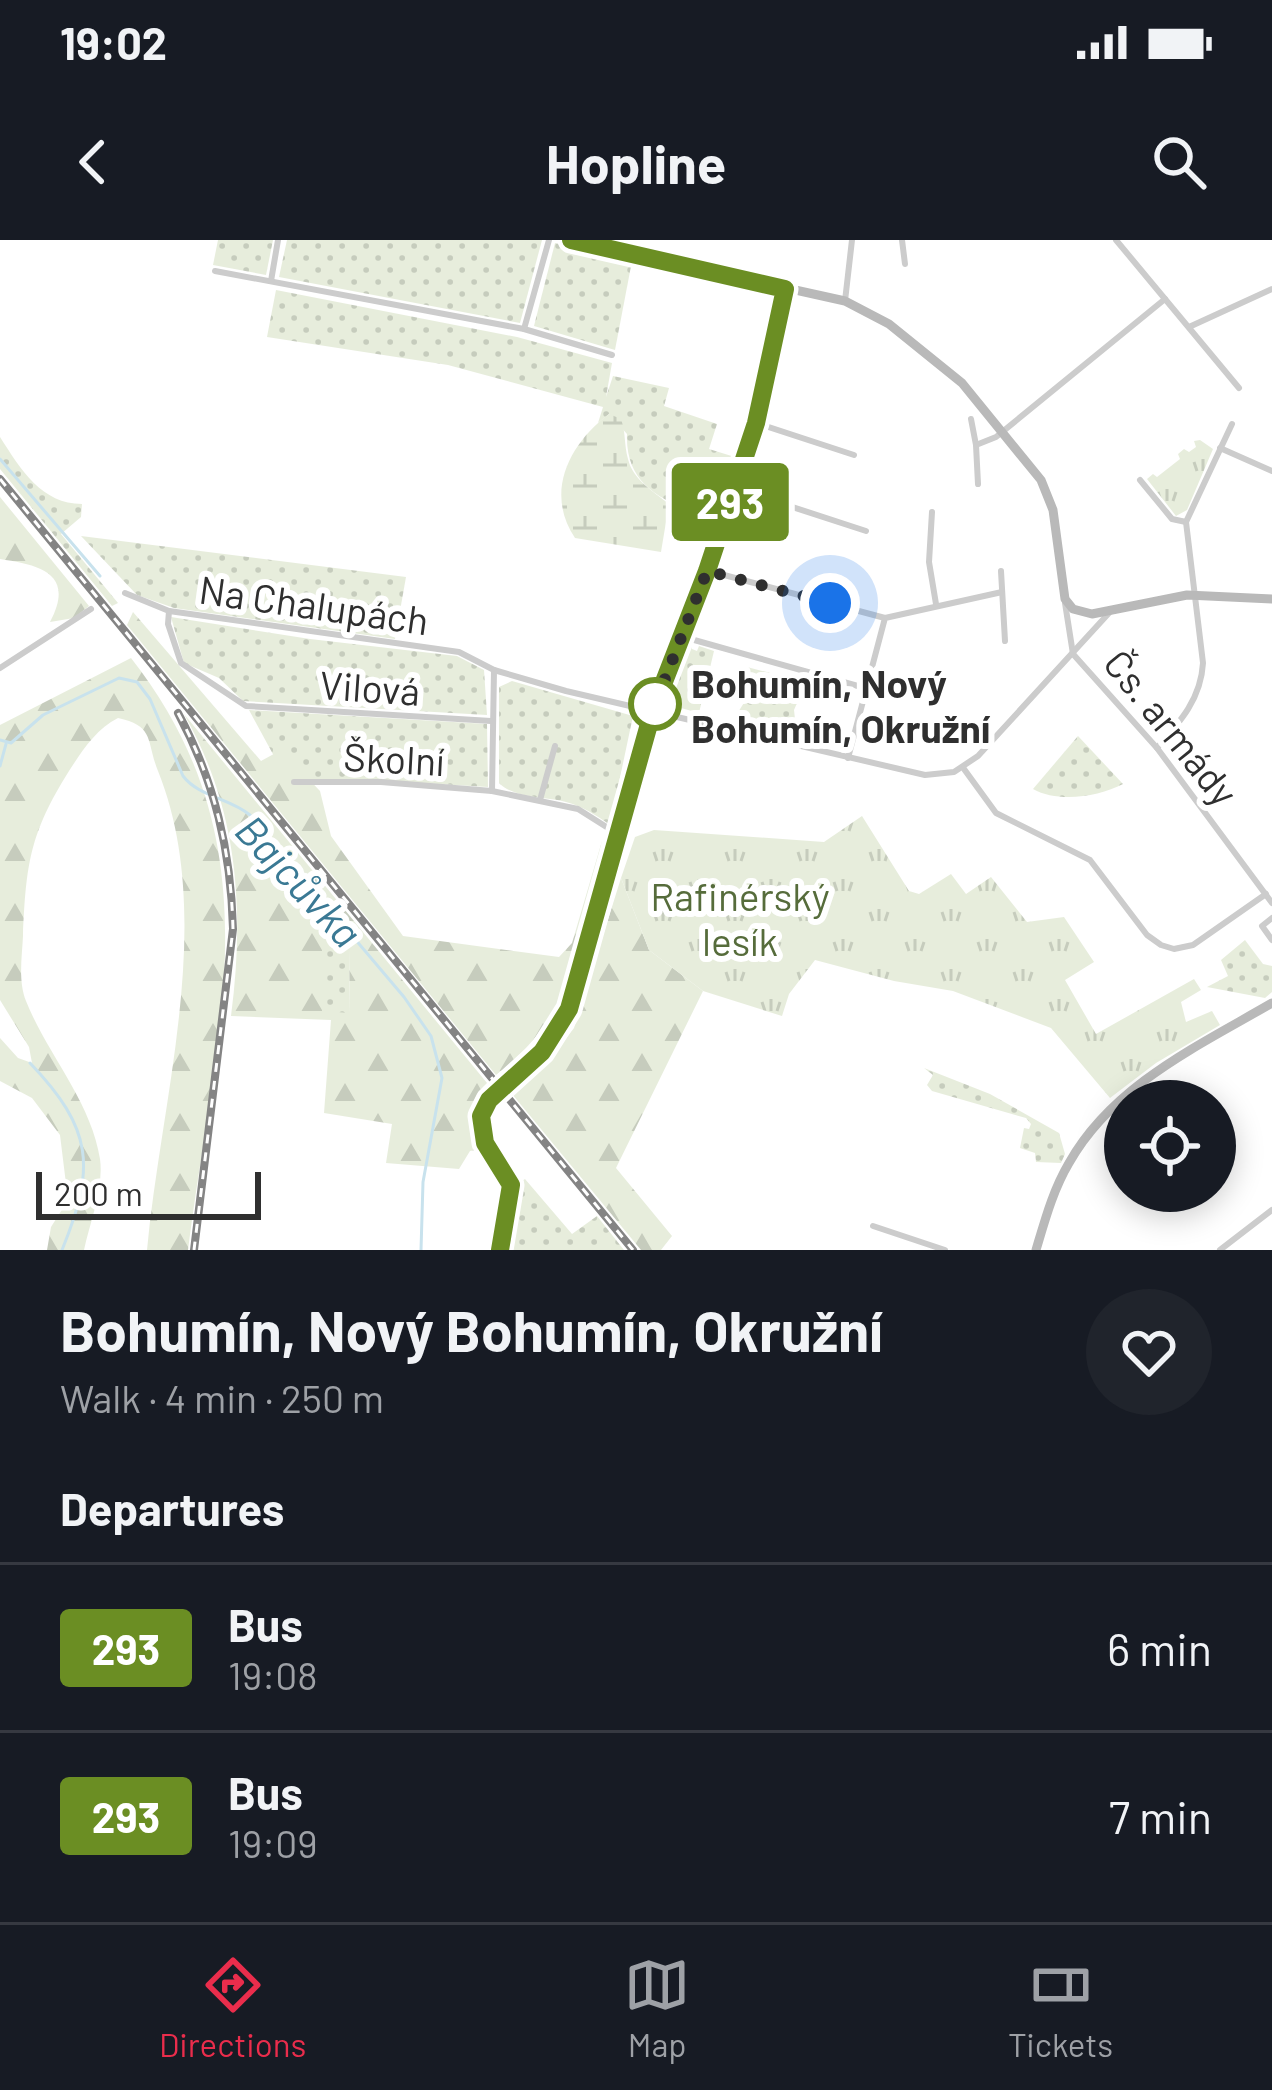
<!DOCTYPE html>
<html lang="en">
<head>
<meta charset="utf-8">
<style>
	:root { --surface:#171b24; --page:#20242c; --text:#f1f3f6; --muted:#9ea1a6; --line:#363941; --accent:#ea2d4c }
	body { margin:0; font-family:Barlow,sans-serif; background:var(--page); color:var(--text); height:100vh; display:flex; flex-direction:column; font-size:45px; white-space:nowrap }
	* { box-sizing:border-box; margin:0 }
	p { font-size:39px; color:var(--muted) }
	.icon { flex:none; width:66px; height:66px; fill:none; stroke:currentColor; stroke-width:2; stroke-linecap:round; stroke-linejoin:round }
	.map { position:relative; height:1010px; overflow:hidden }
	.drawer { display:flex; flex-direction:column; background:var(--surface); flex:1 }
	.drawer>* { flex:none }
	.badge { padding:0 24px; border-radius:9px; font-size:42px; line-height:78px }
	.fabs { position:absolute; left:1104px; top:840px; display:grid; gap:24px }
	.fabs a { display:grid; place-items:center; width:132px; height:132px; border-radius:50%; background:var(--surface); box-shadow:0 6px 30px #0003; font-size:60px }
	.scale { position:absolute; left:36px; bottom:30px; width:225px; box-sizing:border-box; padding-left:12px; border:6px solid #2f2f2f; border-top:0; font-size:33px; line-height:42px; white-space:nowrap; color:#2f2f2f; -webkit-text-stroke:9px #fff; paint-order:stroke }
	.you { position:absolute; width:60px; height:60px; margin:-30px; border:9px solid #fff; border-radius:50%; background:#1a73e8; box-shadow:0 0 0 18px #1a73e833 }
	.map>.badge { position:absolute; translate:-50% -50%; box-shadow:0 0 0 6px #fff }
	h2 { padding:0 60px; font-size:45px; line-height:108px }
	.round { display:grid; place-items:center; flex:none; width:126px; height:126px; border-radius:63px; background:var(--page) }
	.head { display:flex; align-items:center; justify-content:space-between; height:204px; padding:0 60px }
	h1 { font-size:57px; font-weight:700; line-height:90px }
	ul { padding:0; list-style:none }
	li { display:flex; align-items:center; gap:36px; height:168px; padding:0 60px; border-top:3px solid var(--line) }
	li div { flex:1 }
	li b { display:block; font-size:45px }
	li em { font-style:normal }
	li .badge { min-width:132px; font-weight:700; text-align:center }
	.status { display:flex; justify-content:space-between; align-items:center; height:84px; padding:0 60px; background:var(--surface); direction:ltr }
	.status svg { height:33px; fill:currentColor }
	header { display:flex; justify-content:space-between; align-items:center; height:156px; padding:0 60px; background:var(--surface); font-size:54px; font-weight:700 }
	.tab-bar { display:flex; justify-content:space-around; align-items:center; height:168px; border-top:3px solid var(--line); background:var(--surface); font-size:33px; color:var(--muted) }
	.tab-bar a { display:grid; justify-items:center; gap:6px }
	.tab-bar .active { color:var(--accent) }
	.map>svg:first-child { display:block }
	.grass { fill:url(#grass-dots) }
	.forest { fill:url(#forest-firs); fill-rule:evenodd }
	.wetland { fill:url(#wetland-marsh) }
	.park { fill:url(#park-tufts) }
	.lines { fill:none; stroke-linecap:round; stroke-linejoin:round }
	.stream { stroke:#c8e2ed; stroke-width:3 }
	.street { stroke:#ccc; stroke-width:6 }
	.secondary { stroke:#b9b9b9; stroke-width:9 }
	.rail-casing { stroke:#848484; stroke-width:8 }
	.rail { stroke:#fff; stroke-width:3; stroke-dasharray:9; stroke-linecap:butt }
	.street-bridge { stroke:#ccc; stroke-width:6 }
	.line-casing { stroke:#fff; stroke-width:27 }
	.line { stroke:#6b8e23; stroke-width:18 }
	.walk { stroke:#2f2f2f; stroke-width:12; stroke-dasharray:0 21.6 }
	.stop-dot { fill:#fff; stroke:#6b8e23; stroke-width:6 }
	.labels { text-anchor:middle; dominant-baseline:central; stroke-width:12; stroke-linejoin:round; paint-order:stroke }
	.street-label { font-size:39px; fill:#2f2f2f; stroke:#fff }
	.stop-label { font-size:39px; font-weight:bold; fill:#2f2f2f; stroke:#fff; text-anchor:start }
	.park-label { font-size:39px; fill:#566c3b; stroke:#fff }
	.water-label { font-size:42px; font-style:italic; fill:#3a7994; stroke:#fff }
</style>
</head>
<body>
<div class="status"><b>19:02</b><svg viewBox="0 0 49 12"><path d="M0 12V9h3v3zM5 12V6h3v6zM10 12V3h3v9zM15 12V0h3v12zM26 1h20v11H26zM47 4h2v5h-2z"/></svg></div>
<header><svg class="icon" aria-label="back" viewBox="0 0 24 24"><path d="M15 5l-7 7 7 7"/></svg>Hopline<svg class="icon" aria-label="search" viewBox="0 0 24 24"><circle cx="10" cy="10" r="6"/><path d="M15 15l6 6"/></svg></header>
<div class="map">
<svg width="1272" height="1010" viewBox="0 0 1272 1010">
	<defs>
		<pattern id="grass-dots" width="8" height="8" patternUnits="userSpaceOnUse" patternTransform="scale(3)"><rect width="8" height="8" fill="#e7eddc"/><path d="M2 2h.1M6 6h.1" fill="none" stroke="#c6ccbd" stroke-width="1.8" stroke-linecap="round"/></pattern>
		<pattern id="forest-firs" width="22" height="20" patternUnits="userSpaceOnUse" patternTransform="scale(3)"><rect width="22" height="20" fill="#e7eddc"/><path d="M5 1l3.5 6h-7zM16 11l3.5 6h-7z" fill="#c6ccbd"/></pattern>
		<pattern id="wetland-marsh" width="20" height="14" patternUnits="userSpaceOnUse" patternTransform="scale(3)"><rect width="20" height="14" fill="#e7eddc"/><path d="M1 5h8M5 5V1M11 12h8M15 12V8" fill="none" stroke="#c6ccbd"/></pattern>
		<pattern id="park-tufts" width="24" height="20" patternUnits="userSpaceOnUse" patternTransform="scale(3)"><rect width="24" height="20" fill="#e7eddc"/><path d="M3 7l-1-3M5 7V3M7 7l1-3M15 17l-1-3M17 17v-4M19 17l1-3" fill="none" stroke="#c6ccbd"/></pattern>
	</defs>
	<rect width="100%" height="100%" fill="#fff"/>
	<g class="grass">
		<path d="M 218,0 L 273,0 L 266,35 L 213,25 Z"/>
		<path d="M 287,0 L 542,0 L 520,83 L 279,37 Z"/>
		<path d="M 555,3 L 632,21 L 615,110 L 534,86 Z"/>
		<path d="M 276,50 L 517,97 L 612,123 L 606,157 L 613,136 L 669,148 L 664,166 L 717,184 L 709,209 L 738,218 L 717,280 C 671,264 625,251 627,194 L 609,174 L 598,183 L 603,167 L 448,125 L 267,97 Z"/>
		<path d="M 0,197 C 21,230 42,264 82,264 L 81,277 L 61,294 L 118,363 L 112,366 L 0,229 Z"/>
		<path d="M 81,296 L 406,337 L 395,399 L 174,368 L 137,355 Z"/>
		<path d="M 171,377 L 310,399 L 457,416 L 484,430 L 487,475 L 243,461 L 219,438 L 184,423 Z"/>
		<path d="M 689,402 L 686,409 L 691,404 L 692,409 L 697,411 L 699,406 L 714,411 L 709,432 L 704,432 L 697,445 L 698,454 L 703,456 L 699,473 L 670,465 L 669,454 L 684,410 L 667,453 L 667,467 L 661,460 L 683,404 Z"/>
		<path d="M 747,427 L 809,443 L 806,457 L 800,456 L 794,470 L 795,479 L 800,480 L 797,492 L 735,477 L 747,458 L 749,440 L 745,438 Z"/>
		<path d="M 512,441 L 633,476 L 610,585 C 596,575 582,566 566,562 C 545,556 515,559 499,543 L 499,447 Z"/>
		<path d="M 249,470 L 487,484 L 488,547 L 370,540 L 287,540 Z"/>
		<path d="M 1078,496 L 1123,544 C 1098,557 1058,563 1033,549 Z"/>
		<path d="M 1245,700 L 1263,724 L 1272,726 L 1272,752 L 1265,758 L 1207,747 L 1228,736 L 1221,720 Z"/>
		<path d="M 322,709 L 349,709 L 350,774 L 322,772 Z"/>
		<path d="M 924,828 L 990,854 L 1059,893 L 1065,914 L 1061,923 L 1036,922 L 1035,913 L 1020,908 L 1024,888 L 1029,889 L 1031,884 L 1026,878 L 932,851 L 927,845 L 933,835 Z"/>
		<path d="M 525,939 L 572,994 L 597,976 L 624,1010 L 507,1010 L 519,943 Z"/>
	</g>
	<g class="forest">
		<path d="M 0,257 L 89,366 L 74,378 L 50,382 C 76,333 39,325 0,319 Z"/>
		<path d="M 133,372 L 261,521 L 281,510 L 320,551 L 331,596 L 403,696 L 559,717 L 572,703 L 602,601 C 585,692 575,776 496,835 L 127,385 Z"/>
		<path d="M 131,418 C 279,606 215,794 188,1010 L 147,1010 C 161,857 217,678 158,531 C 146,501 155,486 118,478 C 96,489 82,511 69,531 C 30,593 26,624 23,696 C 22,717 18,741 26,761 C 47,814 91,861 100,919 C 104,948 90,982 84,1010 L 47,1010 L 51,987 L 63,968 L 67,952 L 60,895 L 32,858 L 0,841 L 0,798 L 18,818 L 32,823 L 29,807 L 0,760 L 0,485 Z"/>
		<path d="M 184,474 L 487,843 C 465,864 470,883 481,909 L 470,911 L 459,929 L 386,923 L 392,884 L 324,873 L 331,780 L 231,776 C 245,669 238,569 184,474 ZM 322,709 L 349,710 L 350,773 L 322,771 Z"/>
		<path d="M 621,638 L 649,710 L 703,751 L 616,928 L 672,996 L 661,1010 L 641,1010 L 512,854 L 545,826 L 574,788 Z"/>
	</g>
	<path class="wetland" d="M 609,174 L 621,179 C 626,193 624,205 628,219 C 633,240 653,251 669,264 L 661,312 L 575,298 C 544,252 570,203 609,174 Z"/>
	<g class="park">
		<path d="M 1200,200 L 1213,209 L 1187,270 L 1176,276 L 1147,239 L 1153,234 L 1157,237 L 1180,219 L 1178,214 L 1184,209 L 1189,212 L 1196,207 L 1194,201 Z"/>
		<path d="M 862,576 L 909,651 L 919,654 L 951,634 L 966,654 L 991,637 L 1027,682 L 1064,677 L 1094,722 L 1065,740 L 1096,794 L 1194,739 L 1201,750 L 1181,762 L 1186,782 L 1212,771 L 1220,785 L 1156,823 L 1110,858 L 1051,788 L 953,751 L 894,741 L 815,720 L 789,754 L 782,776 L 703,751 L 649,710 L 621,638 L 635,597 L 654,590 L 824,602 Z"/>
	</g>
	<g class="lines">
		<g class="stream">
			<path d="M 0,219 L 100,336"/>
			<path d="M 0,500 L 11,503 L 43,475 L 119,438 L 137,442 L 150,459 L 183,536 C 199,557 230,558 250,575 L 404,757 L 431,796 L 442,838 L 423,942 L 421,1010"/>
			<path d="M 0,526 L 6,504"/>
			<path d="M 30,823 C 93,889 96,927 62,1010"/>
		</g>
		<g class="street">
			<path d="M 902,0 L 905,24"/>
			<path d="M 1116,0 L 1239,148"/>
			<path d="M 215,31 L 524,89 L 612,115"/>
			<path d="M 271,41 L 278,0"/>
			<path d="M 845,61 L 852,0"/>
			<path d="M 1189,87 L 1272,49"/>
			<path d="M 524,89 L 549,0"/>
			<path d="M 971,179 L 976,205"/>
			<path d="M 756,183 L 854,215"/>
			<path d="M 1220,208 L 1272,231"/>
			<path d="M 1140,240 L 1172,279 L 1186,282"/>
			<path d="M 978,244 L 976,205 L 996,197 L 1165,59"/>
			<path d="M 734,248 L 866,291"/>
			<path d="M 932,272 L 929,322 L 936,364"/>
			<path d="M 709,331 L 885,378"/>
			<path d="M 1001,331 L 1005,401"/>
			<path d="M 125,353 L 169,371 L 459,412 L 494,430 L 566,451 L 925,535 L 954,532 L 978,516 L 1109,373"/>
			<path d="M 1065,363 L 1073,414 L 1157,508 L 1272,663"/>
			<path d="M 169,371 L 168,384 L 181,423 L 246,466 L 491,481"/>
			<path d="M 680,396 L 865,448"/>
			<path d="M 0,428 L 91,369"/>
			<path d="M 1157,508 C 1180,482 1201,459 1203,423 L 1186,282 L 1232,184"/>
			<path d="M 848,518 L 885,378 L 1002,352"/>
			<path d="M 964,529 L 996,573 L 1090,620 L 1147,695 L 1161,705 L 1174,709 L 1193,705 L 1266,654"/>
			<path d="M 294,542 L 381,542 L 492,551 L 578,569 L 616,593"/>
			<path d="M 492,551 L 494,430"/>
			<path d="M 540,560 L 555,506"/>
			<path d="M 1272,678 L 1262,686 L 1272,700"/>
			<path d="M 510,842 L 552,800 L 573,758 L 653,470 L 707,331 L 756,183 L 785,49"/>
			<path d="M 494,856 C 462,889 500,914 511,945 L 500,1010"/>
			<path d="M 873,986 L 945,1010"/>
			<path d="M 1220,1010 L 1272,970"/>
		</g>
		<g class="secondary">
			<path d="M 571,0 L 845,61 L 889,84 L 962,143 L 1041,240 L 1053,270 L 1065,359 L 1073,369 L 1092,374 L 1187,355 L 1272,359"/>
			<path d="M 1036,1010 C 1045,980 1053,950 1069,923 C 1113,845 1198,806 1272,763"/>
		</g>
		<defs>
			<g id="rail">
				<path d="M 0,239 L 633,1010"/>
				<path d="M 178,473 C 215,542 231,611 233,689 L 194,1010"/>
			</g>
		</defs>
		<use href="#rail" class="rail-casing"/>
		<use href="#rail" class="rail"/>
		<path class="street-bridge" d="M 494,856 L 510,842"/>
	</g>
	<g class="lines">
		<defs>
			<path id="line" d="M 500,1010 L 511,945 L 485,903 L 481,876 L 489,860 L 542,812 L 569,769 L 653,470 L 707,331 L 756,183 L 785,49 L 571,0"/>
		</defs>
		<use href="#line" class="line-casing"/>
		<use href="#line" class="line"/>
		<path class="walk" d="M 655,464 L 657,470 L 653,470 L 707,331 L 830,363"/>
	</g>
	<circle class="stop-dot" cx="655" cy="464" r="24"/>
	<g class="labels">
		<g class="street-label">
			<text transform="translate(314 364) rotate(8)">Na Chalupách</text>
			<text transform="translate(370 447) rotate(4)">Vilová</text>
			<text transform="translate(1172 487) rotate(51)">Čs. armády</text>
			<text transform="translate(394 518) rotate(3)">Školní</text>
		</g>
		<g class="stop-label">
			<text x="691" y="442">Bohumín, Nový<tspan x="691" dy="45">Bohumín, Okružní</tspan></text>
		</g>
		<g class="park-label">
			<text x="740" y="655">Rafinérský<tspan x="740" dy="45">lesík</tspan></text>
		</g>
		<g class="water-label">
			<text transform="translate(300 640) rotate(47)">Bajcůvka</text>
		</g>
	</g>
</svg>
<div class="fabs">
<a><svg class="icon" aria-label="locate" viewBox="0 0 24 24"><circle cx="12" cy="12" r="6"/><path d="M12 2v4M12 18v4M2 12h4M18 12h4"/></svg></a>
</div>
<div class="scale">200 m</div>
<div class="you" style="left:830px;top:363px"></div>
<b class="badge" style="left:730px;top:262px;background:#6b8e23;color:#fff">293</b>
</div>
<section class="drawer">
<div class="head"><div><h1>Bohumín, Nový Bohumín, Okružní</h1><p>Walk · 4 min · 250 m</p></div><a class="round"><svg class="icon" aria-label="heart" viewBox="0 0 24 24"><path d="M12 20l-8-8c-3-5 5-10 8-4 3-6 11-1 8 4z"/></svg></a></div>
<h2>Departures</h2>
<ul>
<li><span class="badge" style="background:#6b8e23;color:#fff">293</span><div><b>Bus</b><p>19:08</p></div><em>6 min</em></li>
<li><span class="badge" style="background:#6b8e23;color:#fff">293</span><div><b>Bus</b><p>19:09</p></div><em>7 min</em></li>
</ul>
</section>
<nav class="tab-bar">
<a class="active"><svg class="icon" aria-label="directions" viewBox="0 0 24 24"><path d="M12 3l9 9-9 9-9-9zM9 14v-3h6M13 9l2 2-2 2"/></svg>Directions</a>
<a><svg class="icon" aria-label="map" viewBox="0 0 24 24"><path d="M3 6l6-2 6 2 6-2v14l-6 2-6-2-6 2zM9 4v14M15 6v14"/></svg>Map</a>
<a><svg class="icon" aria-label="tickets" viewBox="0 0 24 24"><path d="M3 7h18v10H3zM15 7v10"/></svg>Tickets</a>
</nav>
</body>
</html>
